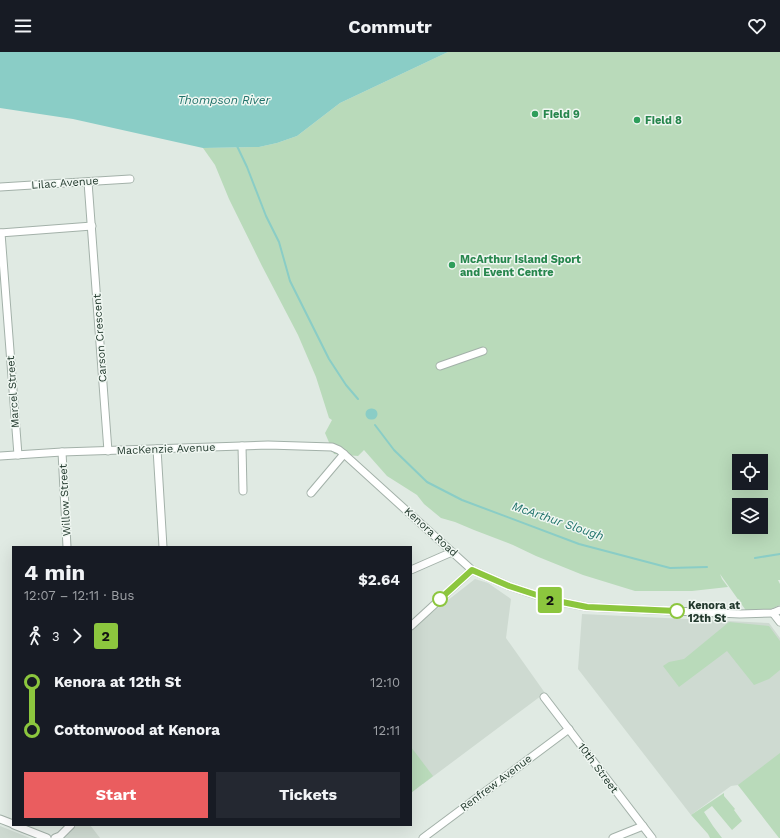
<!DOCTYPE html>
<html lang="en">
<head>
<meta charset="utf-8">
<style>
	:root { --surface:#171b24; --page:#242831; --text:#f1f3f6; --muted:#9ea1a6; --accent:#ea5d5f }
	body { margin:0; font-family:"Work Sans",sans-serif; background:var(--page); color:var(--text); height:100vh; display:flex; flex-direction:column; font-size:15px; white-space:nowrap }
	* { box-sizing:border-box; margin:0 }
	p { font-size:13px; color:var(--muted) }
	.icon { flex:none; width:22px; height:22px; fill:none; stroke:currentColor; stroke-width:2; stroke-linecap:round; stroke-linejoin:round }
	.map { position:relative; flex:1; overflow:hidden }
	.details { position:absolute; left:12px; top:494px; width:400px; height:280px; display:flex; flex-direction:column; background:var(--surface); border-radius:0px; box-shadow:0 4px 16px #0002 }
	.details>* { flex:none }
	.badge { padding:0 8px; border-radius:3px; font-size:14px; line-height:26px }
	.buttons { position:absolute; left:732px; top:402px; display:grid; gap:8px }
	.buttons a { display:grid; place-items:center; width:36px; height:36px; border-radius:0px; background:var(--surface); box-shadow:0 4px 16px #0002; font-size:20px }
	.map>.badge { position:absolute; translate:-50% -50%; box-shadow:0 0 0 2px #fff }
	.legs { display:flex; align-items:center; gap:6px; height:44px; padding:0 12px; font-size:13px }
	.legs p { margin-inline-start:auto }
	.summary { display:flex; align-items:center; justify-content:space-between; height:68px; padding:0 12px }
	h1 { font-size:22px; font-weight:700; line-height:30px }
	.button { display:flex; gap:8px; margin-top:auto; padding:8px 12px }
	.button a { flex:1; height:46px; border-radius:0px; background:var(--accent); color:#fff; font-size:16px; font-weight:700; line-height:46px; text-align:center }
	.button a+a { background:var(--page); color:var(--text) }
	ul { padding:0 12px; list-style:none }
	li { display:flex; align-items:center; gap:14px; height:48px; font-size:15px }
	li i { display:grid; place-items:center; width:6px; height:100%; margin:0 5px; background:currentColor }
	li i::after { content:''; width:10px; height:10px; margin:-5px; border:3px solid; border-radius:50%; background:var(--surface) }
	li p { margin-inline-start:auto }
	li:first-child i { background:linear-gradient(#0000 50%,currentColor 0) }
	li:last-child i { background:linear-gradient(currentColor 50%,#0000 0) }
	header { display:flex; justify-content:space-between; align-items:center; height:52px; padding:0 12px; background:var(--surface); font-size:18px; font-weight:700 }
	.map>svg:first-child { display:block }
	.built { fill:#cedad1 }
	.green { fill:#b9daba; fill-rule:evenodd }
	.water { fill:#8acdc6 }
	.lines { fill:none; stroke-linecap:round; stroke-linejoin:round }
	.stream { stroke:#8acdc6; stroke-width:2 }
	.river { stroke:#8acdc6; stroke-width:11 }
	.minor-casing { stroke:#a3b1a9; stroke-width:9 }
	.minor { stroke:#fff; stroke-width:7 }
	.line-1-casing { stroke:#fff; stroke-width:9 }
	.line-1 { stroke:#8cc63e; stroke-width:6 }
	.leisure-dot { fill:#2e9e5b; stroke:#f0f7f2; stroke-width:1.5 }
	.stop-1-dot { fill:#fff; stroke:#8cc63e; stroke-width:2 }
	.labels { text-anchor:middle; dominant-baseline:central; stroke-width:3; stroke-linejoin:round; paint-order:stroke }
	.leisure-label { font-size:11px; font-weight:bold; fill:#27864d; stroke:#f0f7f2; text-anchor:start }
	.street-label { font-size:11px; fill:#22392d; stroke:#f0f7f2 }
	.stop-label { font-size:11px; font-weight:bold; fill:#22392d; stroke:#f0f7f2; text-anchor:start }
	.water-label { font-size:12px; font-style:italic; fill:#1f726a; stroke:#f0f7f2 }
</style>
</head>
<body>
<header><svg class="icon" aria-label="menu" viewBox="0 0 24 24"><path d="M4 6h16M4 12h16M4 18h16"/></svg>Commutr<svg class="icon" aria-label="heart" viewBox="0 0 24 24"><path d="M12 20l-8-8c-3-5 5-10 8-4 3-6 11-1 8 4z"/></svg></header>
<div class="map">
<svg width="780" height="786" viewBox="0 0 780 786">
	<rect width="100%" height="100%" fill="#e0eae3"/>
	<g class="built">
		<path d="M 475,527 L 488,531 L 511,547 L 506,586 L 545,641 L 423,732 L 411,717 L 411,577 Z"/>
		<path d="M 582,562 L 769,571 L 780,586 L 780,786 L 738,733 L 731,734 L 691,763 L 578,617 Z"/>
		<path d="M 77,773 L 90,773 L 100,786 L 64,786 Z"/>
		<path d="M 0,774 L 30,786 L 0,786 Z"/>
	</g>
	<g class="green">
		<path d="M 448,0 L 780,0 L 780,528 L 778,528 L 780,532 L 780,553 L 764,560 L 747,560 L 720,522 L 722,527 L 728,535 L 692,539 L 635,539 L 583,523 L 536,504 L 513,493 L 474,478 L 455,470 L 441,466 L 424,452 L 417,443 L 387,424 L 364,398 L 358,404 L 334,402 L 325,381 L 332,368 L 329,366 L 316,325 L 298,283 L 262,214 L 229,147 L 215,113 L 203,96 L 259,95 L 277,91 L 297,84 L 340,51 ZM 739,409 L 761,409 L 761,431 L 739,431 ZM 739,453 L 761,453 L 761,475 L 739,475 Z"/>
		<path d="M 729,570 L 769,574 L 780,589 L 780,618 L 769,627 L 754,633 L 727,599 L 679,635 L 663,614 L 669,610 L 684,607 Z"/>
		<path d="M 411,695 L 433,724 L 411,741 Z"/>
		<path d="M 780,701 L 780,786 L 779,786 L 738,733 Z"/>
		<path d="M 724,741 L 724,744 L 735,757 L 734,758 L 742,769 L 732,778 L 712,754 L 704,760 L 713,774 L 722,786 L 710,786 L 708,782 L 691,763 Z"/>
	</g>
	<path class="water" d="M 0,0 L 448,0 L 340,51 L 297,84 L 277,91 L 259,95 L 203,96 L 73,67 L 0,56 Z"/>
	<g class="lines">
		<g class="stream">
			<path d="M 237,94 L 247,115 L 266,164 L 279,190 L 290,229 L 329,307 L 346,333 L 358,347"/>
			<path d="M 375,373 L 394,398 L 427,430 L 462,448 L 579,492 L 670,516 L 707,515"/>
			<path d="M 755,506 L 780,502"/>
		</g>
		<path class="river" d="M 371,362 L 372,362"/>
		<defs>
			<g id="minor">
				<path d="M 88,130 L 108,399"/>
				<path d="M 0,135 L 130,127"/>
				<path d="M 0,181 L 92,174"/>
				<path d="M 1,181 L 18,403"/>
				<path d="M 440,314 L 483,299"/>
				<path d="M 242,394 L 243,439"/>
				<path d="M 157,397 L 163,495"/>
				<path d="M 62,400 L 67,495"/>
				<path d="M 0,404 L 62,400 L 268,393 L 332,395 L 339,398 L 344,402 L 472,518 L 509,534 L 551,548 L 587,555 L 740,562 L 773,561 L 780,558"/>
				<path d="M 311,441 L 344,402"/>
				<path d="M 411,518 L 452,500"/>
				<path d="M 773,561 L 780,570"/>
				<path d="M 411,574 L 472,518"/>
				<path d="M 544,645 L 652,786"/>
				<path d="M 0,767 L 13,772"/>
				<path d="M 14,773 L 47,786"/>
				<path d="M 55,786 L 60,784 L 71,773"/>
				<path d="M 423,786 L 569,677"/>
				<path d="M 613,786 L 643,774"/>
			</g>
		</defs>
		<use href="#minor" class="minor-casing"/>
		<use href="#minor" class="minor"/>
	</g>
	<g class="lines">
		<defs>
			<path id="line-1" d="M 440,547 L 472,518 L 509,534 L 552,548 L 587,555 L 677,559"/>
		</defs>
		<use href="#line-1" class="line-1-casing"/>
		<use href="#line-1" class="line-1"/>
	</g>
	<g class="leisure-dot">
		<circle cx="535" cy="62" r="4"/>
		<circle cx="637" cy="68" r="4"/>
		<circle cx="452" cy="213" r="4"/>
	</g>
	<g class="stop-1-dot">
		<circle cx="440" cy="547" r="7"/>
		<circle cx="677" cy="559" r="7"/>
	</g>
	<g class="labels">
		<g class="leisure-label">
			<text x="543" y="62">Field 9</text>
			<text x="645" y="68">Field 8</text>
			<text x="460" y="207">McArthur Island Sport<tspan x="460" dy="13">and Event Centre</tspan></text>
		</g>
		<g class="street-label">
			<text transform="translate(65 131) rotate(-4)">Lilac Avenue</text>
			<text transform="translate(100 286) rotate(-94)">Carson Crescent</text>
			<text transform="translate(13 340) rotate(-94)">Marcel Street</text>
			<text transform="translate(166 397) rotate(-2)">MacKenzie Avenue</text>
			<text transform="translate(65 448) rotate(-93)">Willow Street</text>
			<text transform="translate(431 480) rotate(42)">Kenora Road</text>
			<text transform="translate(598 716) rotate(53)">10th Street</text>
			<text transform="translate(496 731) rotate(-37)">Renfrew Avenue</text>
		</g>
		<g class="stop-label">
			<text x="688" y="553">Kenora at<tspan x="688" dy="13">12th St</tspan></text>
		</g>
		<g class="water-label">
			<text x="224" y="48">Thompson River</text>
			<text transform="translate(558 469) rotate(19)">McArthur Slough</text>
		</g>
	</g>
</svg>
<div class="buttons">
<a><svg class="icon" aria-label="locate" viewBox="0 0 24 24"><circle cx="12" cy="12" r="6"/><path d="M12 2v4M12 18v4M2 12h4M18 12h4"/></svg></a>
<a><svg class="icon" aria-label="layers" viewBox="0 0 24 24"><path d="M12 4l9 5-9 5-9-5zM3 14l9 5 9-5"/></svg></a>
</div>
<b class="badge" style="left:550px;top:548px;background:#8cc63e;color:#111">2</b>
<section class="details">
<div class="summary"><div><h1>4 min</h1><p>12:07 – 12:11 · Bus</p></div><b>$2.64</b></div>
<div class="legs"><svg class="icon" aria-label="walk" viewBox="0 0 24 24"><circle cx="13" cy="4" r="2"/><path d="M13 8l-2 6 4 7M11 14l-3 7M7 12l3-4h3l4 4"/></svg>3<svg class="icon" aria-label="forward" viewBox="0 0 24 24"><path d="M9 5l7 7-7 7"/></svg><b class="badge" style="background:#8cc63e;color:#111">2</b></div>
<ul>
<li><i style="color:#8cc63e"></i><b>Kenora at 12th St</b><p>12:10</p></li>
<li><i style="color:#8cc63e"></i><b>Cottonwood at Kenora</b><p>12:11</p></li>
</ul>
<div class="button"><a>Start</a><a>Tickets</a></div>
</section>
</div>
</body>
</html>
